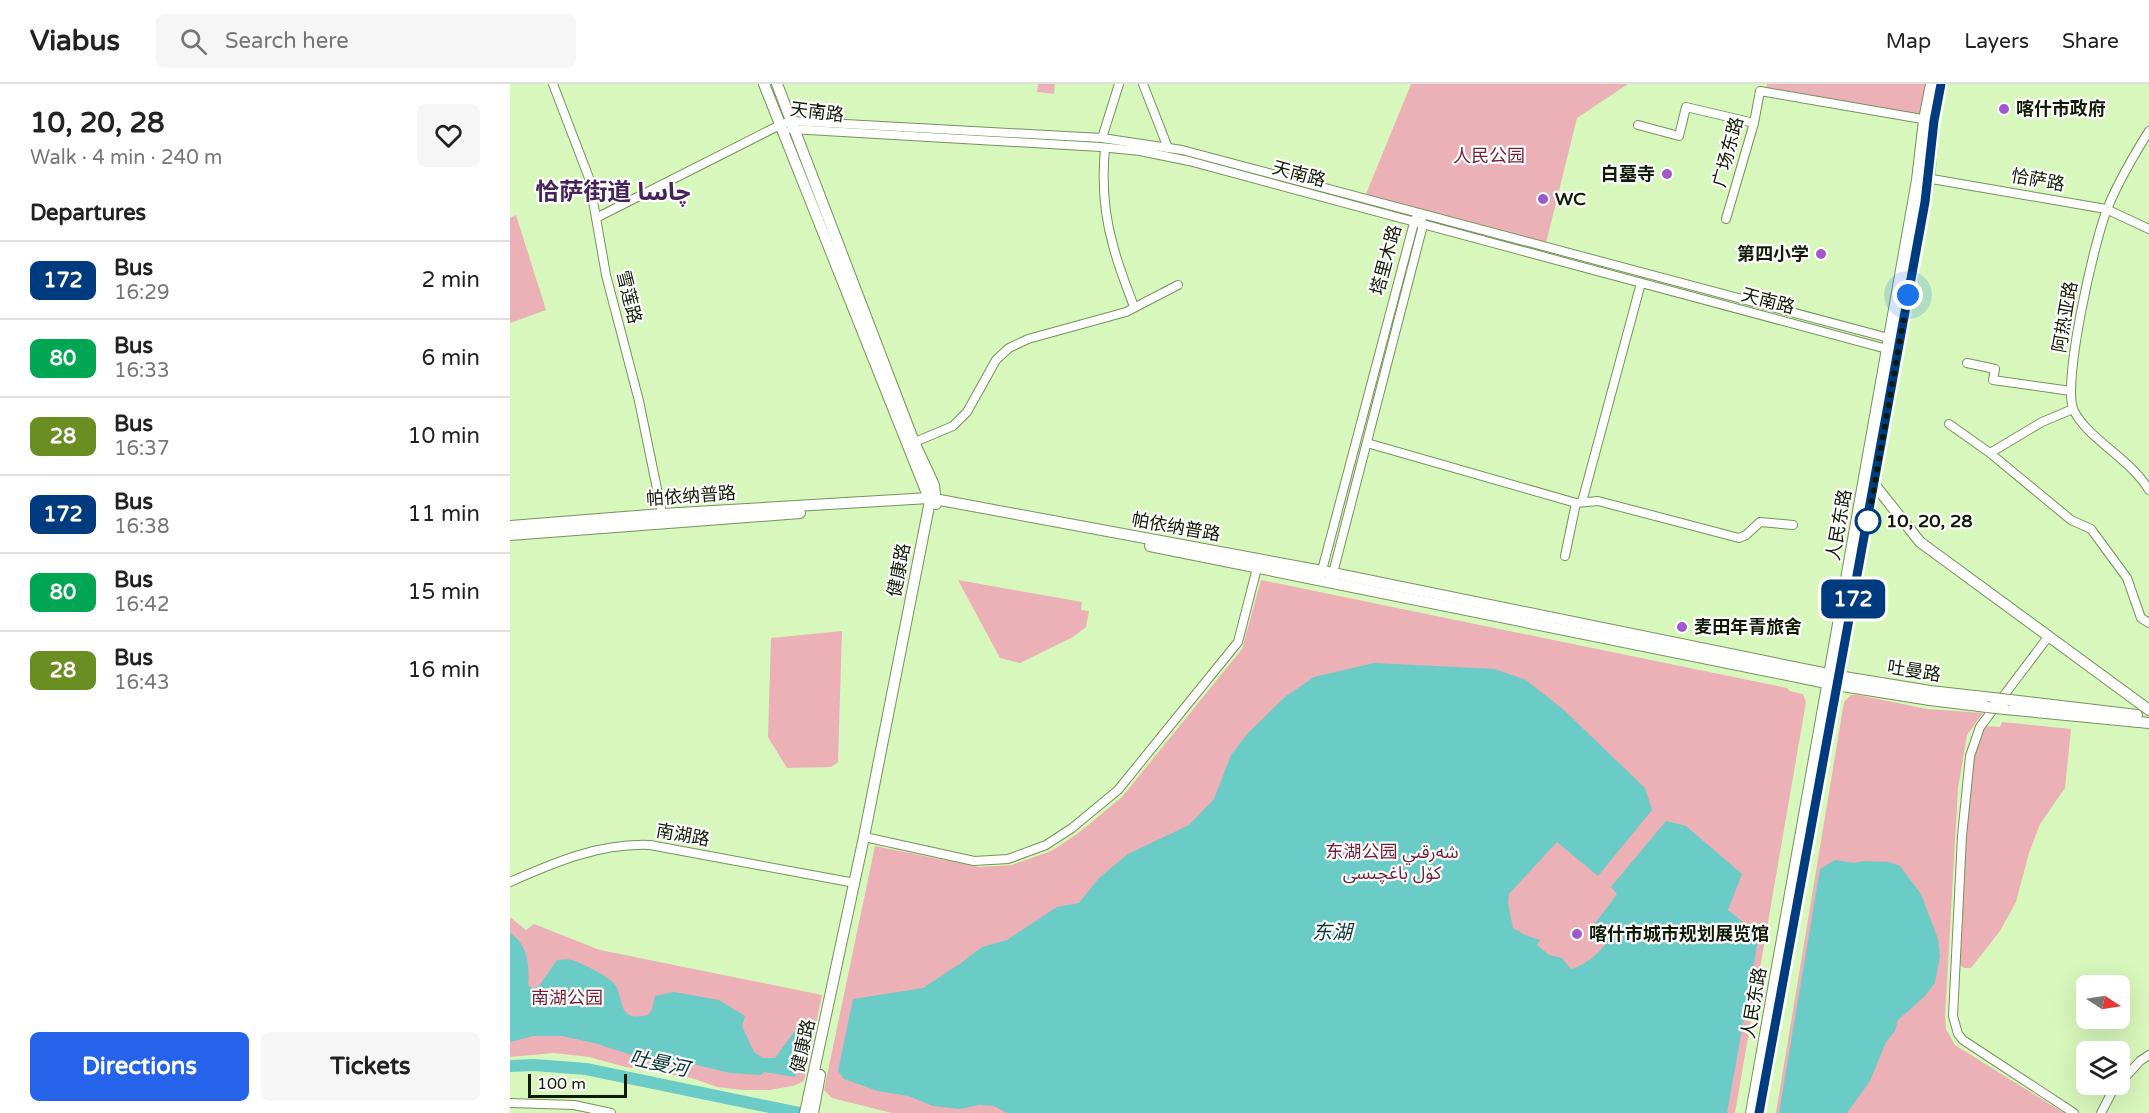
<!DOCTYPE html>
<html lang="en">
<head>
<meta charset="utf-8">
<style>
	:root { --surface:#fff; --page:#f6f6f6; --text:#222; --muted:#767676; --line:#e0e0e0; --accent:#2563eb }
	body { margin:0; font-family:"Varela Round","Noto Sans Arabic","Noto Sans SC",sans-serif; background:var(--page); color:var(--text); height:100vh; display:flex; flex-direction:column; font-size:22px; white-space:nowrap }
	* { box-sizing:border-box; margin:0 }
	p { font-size:20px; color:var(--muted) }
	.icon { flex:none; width:33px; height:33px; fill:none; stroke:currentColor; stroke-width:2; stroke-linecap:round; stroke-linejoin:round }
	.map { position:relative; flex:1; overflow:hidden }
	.details { display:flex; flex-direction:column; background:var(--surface); width:510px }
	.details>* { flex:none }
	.badge { padding:0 12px; border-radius:9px; font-size:21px; line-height:39px }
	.needle { width:39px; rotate:102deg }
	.controls { position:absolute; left:1566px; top:891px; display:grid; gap:12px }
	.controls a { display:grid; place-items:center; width:54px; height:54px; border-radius:9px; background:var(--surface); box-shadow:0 6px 24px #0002; font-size:30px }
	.scale { position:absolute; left:18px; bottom:15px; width:99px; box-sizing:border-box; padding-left:6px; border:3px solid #101b05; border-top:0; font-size:16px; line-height:21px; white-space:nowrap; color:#101b05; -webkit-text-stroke:4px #fff; paint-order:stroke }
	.you { position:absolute; width:30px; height:30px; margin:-15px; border:4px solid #fff; border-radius:50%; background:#1a73e8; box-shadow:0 0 0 9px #1a73e833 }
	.map>.badge { position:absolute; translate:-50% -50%; box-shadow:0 0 0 3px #fff }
	h2 { padding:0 30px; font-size:22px; line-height:54px }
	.round { display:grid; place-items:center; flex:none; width:63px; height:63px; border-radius:9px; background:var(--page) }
	.summary { display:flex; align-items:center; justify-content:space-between; height:102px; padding:0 30px }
	h1 { font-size:28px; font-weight:700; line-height:45px }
	.action { display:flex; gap:12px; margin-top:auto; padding:12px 30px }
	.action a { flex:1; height:69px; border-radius:9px; background:var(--accent); color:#fff; font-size:24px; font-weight:700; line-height:69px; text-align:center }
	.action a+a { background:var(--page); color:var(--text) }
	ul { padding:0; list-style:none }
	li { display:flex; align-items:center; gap:18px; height:78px; padding:0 30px; border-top:2px solid var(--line) }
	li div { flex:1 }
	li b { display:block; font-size:22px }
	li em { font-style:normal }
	li .badge { min-width:66px; font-weight:700; text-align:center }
	header { display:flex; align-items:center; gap:36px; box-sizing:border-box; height:84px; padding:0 30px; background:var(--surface); border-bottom:2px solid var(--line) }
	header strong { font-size:28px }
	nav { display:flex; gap:33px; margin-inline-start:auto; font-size:21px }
	.search { width:420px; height:54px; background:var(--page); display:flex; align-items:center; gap:15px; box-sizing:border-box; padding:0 21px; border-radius:9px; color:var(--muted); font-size:22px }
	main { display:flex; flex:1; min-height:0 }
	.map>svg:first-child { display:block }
	.green { fill:#ecb0b7 }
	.water { fill:#6bcbc6 }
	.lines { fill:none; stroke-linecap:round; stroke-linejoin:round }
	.river { stroke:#6bcbc6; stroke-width:12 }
	.minor-casing { stroke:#75925a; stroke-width:10 }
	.major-casing { stroke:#75925a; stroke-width:12 }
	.minor { stroke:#fff; stroke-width:8 }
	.major { stroke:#fff; stroke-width:10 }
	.major-bridge-casing { stroke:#75925a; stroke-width:12; stroke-linecap:butt }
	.major-bridge { stroke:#fff; stroke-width:10 }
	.line-casing { stroke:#fff; stroke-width:14 }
	.line { stroke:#003b80; stroke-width:9 }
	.walk { stroke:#101b05; stroke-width:6; stroke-dasharray:0 10.8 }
	.poi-dot { fill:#a058cc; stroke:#fff; stroke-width:2 }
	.stop-dot { fill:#fff; stroke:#003b80; stroke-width:3 }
	.labels { text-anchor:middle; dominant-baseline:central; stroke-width:4.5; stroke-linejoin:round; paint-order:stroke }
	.poi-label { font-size:18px; font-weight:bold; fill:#101b05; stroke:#fff; text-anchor:start }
	.street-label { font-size:18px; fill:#101b05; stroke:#fff }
	.park-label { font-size:18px; fill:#751d33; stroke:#fff }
	.stop-label { font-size:18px; font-weight:bold; fill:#101b05; stroke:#fff; text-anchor:start }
	.water-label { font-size:20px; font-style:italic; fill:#0a3937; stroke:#fff }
	.district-label { font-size:24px; font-weight:bold; fill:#46245b; stroke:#fff }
</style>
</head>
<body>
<header>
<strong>Viabus</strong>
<div class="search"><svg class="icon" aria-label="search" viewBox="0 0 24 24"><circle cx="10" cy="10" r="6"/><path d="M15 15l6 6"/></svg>Search here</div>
<nav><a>Map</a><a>Layers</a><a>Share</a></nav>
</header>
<main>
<section class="details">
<div class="summary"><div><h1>10, 20, 28</h1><p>Walk · 4 min · 240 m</p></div><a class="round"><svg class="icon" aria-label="heart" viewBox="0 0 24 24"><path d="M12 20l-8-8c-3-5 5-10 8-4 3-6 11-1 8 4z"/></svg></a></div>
<h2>Departures</h2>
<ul>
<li><span class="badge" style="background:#003b80;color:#fff">172</span><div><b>Bus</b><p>16:29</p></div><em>2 min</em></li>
<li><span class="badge" style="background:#00a651;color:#fff">80</span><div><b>Bus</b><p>16:33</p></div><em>6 min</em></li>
<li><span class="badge" style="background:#6b8e23;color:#fff">28</span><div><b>Bus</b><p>16:37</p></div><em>10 min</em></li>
<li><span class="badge" style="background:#003b80;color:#fff">172</span><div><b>Bus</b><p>16:38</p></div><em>11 min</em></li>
<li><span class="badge" style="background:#00a651;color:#fff">80</span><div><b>Bus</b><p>16:42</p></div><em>15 min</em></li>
<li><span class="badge" style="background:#6b8e23;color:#fff">28</span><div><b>Bus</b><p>16:43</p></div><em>16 min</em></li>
</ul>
<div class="action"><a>Directions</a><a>Tickets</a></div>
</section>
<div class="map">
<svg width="1639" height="1029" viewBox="0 0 1639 1029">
	<rect width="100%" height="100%" fill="#d8f7bc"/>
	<g class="green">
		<path d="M 528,0 L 545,0 L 544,10 L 527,8 Z"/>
		<path d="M 901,0 L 1118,0 L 1067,34 L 1035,163 L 854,115 Z"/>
		<path d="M 1257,0 L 1421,0 L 1414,36 L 1256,8 Z"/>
		<path d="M 6,131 L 36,226 L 0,239 L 0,134 Z"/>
		<path d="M 448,496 L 572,518 L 571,526 L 579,527 L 576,543 L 563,553 L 510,579 L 490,574 Z"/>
		<path d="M 751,496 L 1277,604 L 1280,607 L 1293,610 L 1296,618 L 1225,1029 L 382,1029 L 322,1014 L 314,1006 L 365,762 L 469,783 L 502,781 L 541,767 L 567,750 L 612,713 L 732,565 Z"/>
		<path d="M 332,547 L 328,678 L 321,683 L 277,684 L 258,653 L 261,554 Z"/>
		<path d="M 1341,611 L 1348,611 L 1417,625 L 1473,629 L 1457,651 L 1448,704 L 1435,933 L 1436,945 L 1445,961 L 1554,1029 L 1266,1029 L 1334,618 Z"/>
		<path d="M 1492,638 L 1561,645 L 1555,704 L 1530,740 L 1519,769 L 1506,818 L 1490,847 L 1461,884 L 1454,884 L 1449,880 L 1456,732 L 1464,671 L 1475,642 L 1490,643 Z"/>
		<path d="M 0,833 L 16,846 L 24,840 L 90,866 L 312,911 L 294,997 L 283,1002 L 259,1006 L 233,1006 L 207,1003 L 182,994 L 116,983 L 79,973 L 44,969 L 0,973 Z"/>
	</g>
	<g class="water">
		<path d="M 864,579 L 985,585 L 1016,596 L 1054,626 L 1135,704 L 1142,726 L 1088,792 L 1047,758 L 999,810 L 998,819 L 1003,844 L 1015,851 L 1030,856 L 1027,861 L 1039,871 L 1052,874 L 1061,885 C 1073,882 1087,871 1095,861 C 1092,853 1086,849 1084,841 L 1107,810 L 1101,803 L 1156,737 L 1176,742 L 1232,790 L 1218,826 L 1249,851 L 1217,1029 L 497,1029 L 484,1022 L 469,1021 L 450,1025 L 423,1022 L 398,1012 L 368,1007 L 334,995 L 328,987 L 343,915 L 413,904 L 451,879 L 472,863 L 497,856 L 547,823 L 569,819 L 589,794 L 618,770 L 679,741 L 704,715 L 721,671 L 738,649 L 775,613 L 804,593 Z"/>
		<path d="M 1325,776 L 1344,779 L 1354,777 L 1379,778 L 1390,782 L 1411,810 L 1428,855 L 1430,872 L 1425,899 L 1414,913 L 1388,936 L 1385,947 L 1376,958 L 1360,997 L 1337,1029 L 1269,1029 L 1310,785 Z"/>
		<path d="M 0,849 C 18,860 20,883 18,901 L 24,905 L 29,902 L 47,876 C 51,876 57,875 61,876 C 70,878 97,892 103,898 C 116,912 104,939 138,931 L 142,925 L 145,912 L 164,908 L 209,916 L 235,932 L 232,942 L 244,968 L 253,974 L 265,974 L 284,948 L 297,940 L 285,993 L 254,988 L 251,991 L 220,989 L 174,978 L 154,977 L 129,973 L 84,959 L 52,952 L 23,952 L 0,958 Z"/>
	</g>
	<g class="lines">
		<path class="river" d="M 0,982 L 24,981 L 76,985 L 289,1029"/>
		<defs>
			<g id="minor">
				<path d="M 43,0 L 79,94 L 96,191 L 129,317 L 153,434"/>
				<path d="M 633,0 L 658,64"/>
				<path d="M 1128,41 L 1169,52 L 1176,23 L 1244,39"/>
				<path d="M 281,45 L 590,63 L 630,67 L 679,77 L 1388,268"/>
				<path d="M 1639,47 C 1624,71 1609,96 1598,123 C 1585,153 1551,302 1564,327 C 1579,356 1620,374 1639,406"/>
				<path d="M 592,54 L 609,0"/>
				<path d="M 595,64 C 592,96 594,130 603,161 C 608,182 617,203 624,223"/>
				<path d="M 1416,94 L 1596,125 L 1639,145"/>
				<path d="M 86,134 L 270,41 L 281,37 L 592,54 L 672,66 L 1390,257"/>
				<path d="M 1216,135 L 1244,39 L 1250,7 L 1418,36"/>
				<path d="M 1457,279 L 1485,285 L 1483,296 L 1561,307"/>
				<path d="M 1439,340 L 1480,369 L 1561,436 L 1581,445 L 1617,494 L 1631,534 L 1639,539"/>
				<path d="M 857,359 L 1066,419 L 1088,417 L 1229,454 L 1236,451 L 1250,438 L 1283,441"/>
				<path d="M 400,360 L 443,342 L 457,328 L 486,276 L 499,264 L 518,255 L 616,228 L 668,201"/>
				<path d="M 1480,369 L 1532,338 L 1563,325"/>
				<path d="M 1072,418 L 1131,199"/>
				<path d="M 1055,472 L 1066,419"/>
				<path d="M 811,490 L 905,135"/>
				<path d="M 822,493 L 913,141 L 912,137"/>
				<path d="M 1538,553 L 1470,643 L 1460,672 L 1452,752 L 1443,932 L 1448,950 L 1453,956 L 1564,1029"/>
				<path d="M 359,754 L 464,777 L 498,775 L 536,761 L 562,744 L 608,706 L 728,558 L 747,484"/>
				<path d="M 0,798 C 45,778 90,759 140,761 L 345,799"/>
				<path d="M 1610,999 L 1630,977 L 1639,971"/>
				<path d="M 0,1019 L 64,1021 L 101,1029"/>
				<path d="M 1591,1029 L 1602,1008 L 1608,1000"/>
			</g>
			<g id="major">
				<path d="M 254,0 L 420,417 L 354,753 L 295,1029"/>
				<path d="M 267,0 L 404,358 L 424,401 L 426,420"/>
				<path d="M 1364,400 L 1410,458 L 1639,626"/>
				<path d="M 0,442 L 152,430 L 419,414 L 823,489 L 1328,592 L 1420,607 L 1483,614"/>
				<path d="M 0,451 L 290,429"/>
				<path d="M 640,462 L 1326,601 L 1420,616 L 1477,623"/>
				<path d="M 1500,616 L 1627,631"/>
				<path d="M 1495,625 L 1639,639"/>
				<path d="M 303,1029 L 310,991"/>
				<path d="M 1241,1029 L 1407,96 L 1414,36 L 1421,0"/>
				<path d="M 1249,1029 L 1419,95 L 1424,37 L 1431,0"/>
			</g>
		</defs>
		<use href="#minor" class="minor-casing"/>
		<use href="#major" class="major-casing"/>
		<use href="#minor" class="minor"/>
		<use href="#major" class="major"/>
		<defs>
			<g id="major-bridge">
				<path d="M 1483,614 L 1500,616"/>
				<path d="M 1477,623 L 1495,625"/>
			</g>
		</defs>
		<use href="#major-bridge" class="major-bridge-casing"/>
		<use href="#major-bridge" class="major-bridge"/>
	</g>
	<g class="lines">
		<defs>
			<path id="line" d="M 1249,1029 L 1415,118 L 1424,37 L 1431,0"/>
		</defs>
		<use href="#line" class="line-casing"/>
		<use href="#line" class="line"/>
		<path class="walk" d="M 1358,437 L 1357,443 L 1398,211"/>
	</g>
	<g class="poi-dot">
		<circle cx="1494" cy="25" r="6"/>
		<circle cx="1157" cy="90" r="6"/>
		<circle cx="1033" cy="115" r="6"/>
		<circle cx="1311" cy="170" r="6"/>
		<circle cx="1172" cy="543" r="6"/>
		<circle cx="1067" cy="850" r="6"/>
	</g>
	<circle class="stop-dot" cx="1358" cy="437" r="12"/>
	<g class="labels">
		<g class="poi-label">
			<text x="1506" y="25">喀什市政府</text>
			<text x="1145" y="90" text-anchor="end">白墓寺</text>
			<text x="1045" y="115">WC</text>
			<text x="1299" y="170" text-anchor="end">第四小学</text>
			<text x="1184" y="543">麦田年青旅舍</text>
			<text x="1079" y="850">喀什市城市规划展览馆</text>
		</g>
		<g class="street-label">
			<text transform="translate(307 28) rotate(7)">天南路</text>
			<text transform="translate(1218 68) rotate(-75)">广场东路</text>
			<text transform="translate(789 90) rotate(15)">天南路</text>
			<text transform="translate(1528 96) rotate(10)">恰萨路</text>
			<text transform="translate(876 176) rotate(-75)">塔里木路</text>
			<text transform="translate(119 213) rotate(76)">雪莲路</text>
			<text transform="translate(1258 217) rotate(15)">天南路</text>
			<text transform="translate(1555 233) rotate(-80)">阿热亚路</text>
			<text transform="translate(181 412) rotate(-4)">帕依纳普路</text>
			<text transform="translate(1329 441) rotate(-80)">人民东路</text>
			<text transform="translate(666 443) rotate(10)">帕依纳普路</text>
			<text transform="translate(389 486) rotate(-79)">健康路</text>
			<text transform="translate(1404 587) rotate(9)">吐曼路</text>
			<text transform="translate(173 751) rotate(10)">南湖路</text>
			<text transform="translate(1244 919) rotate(-80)">人民东路</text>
			<text transform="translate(293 962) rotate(-77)">健康路</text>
		</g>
		<g class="park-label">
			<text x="979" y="72">人民公园</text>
			<text x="882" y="768">东湖公园 شەرقىي<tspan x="882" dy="21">كۆل باغچىسى</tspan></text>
			<text x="57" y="914">南湖公园</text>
		</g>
		<g class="stop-label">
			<text x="1376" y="437">10, 20, 28</text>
		</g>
		<g class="water-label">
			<text x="822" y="849">东湖</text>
			<text transform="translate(149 980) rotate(12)">吐曼河</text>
		</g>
		<g class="district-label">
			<text x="103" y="108">恰萨街道 چاسا</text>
		</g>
	</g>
</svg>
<div class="controls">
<a><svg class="needle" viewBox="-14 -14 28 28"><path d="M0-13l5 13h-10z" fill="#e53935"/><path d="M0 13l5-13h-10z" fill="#767676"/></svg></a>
<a><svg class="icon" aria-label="layers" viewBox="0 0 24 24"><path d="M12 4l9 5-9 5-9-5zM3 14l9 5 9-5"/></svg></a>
</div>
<div class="scale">100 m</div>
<div class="you" style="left:1398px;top:211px"></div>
<b class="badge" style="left:1343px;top:515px;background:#003b80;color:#fff">172</b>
</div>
</main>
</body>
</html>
